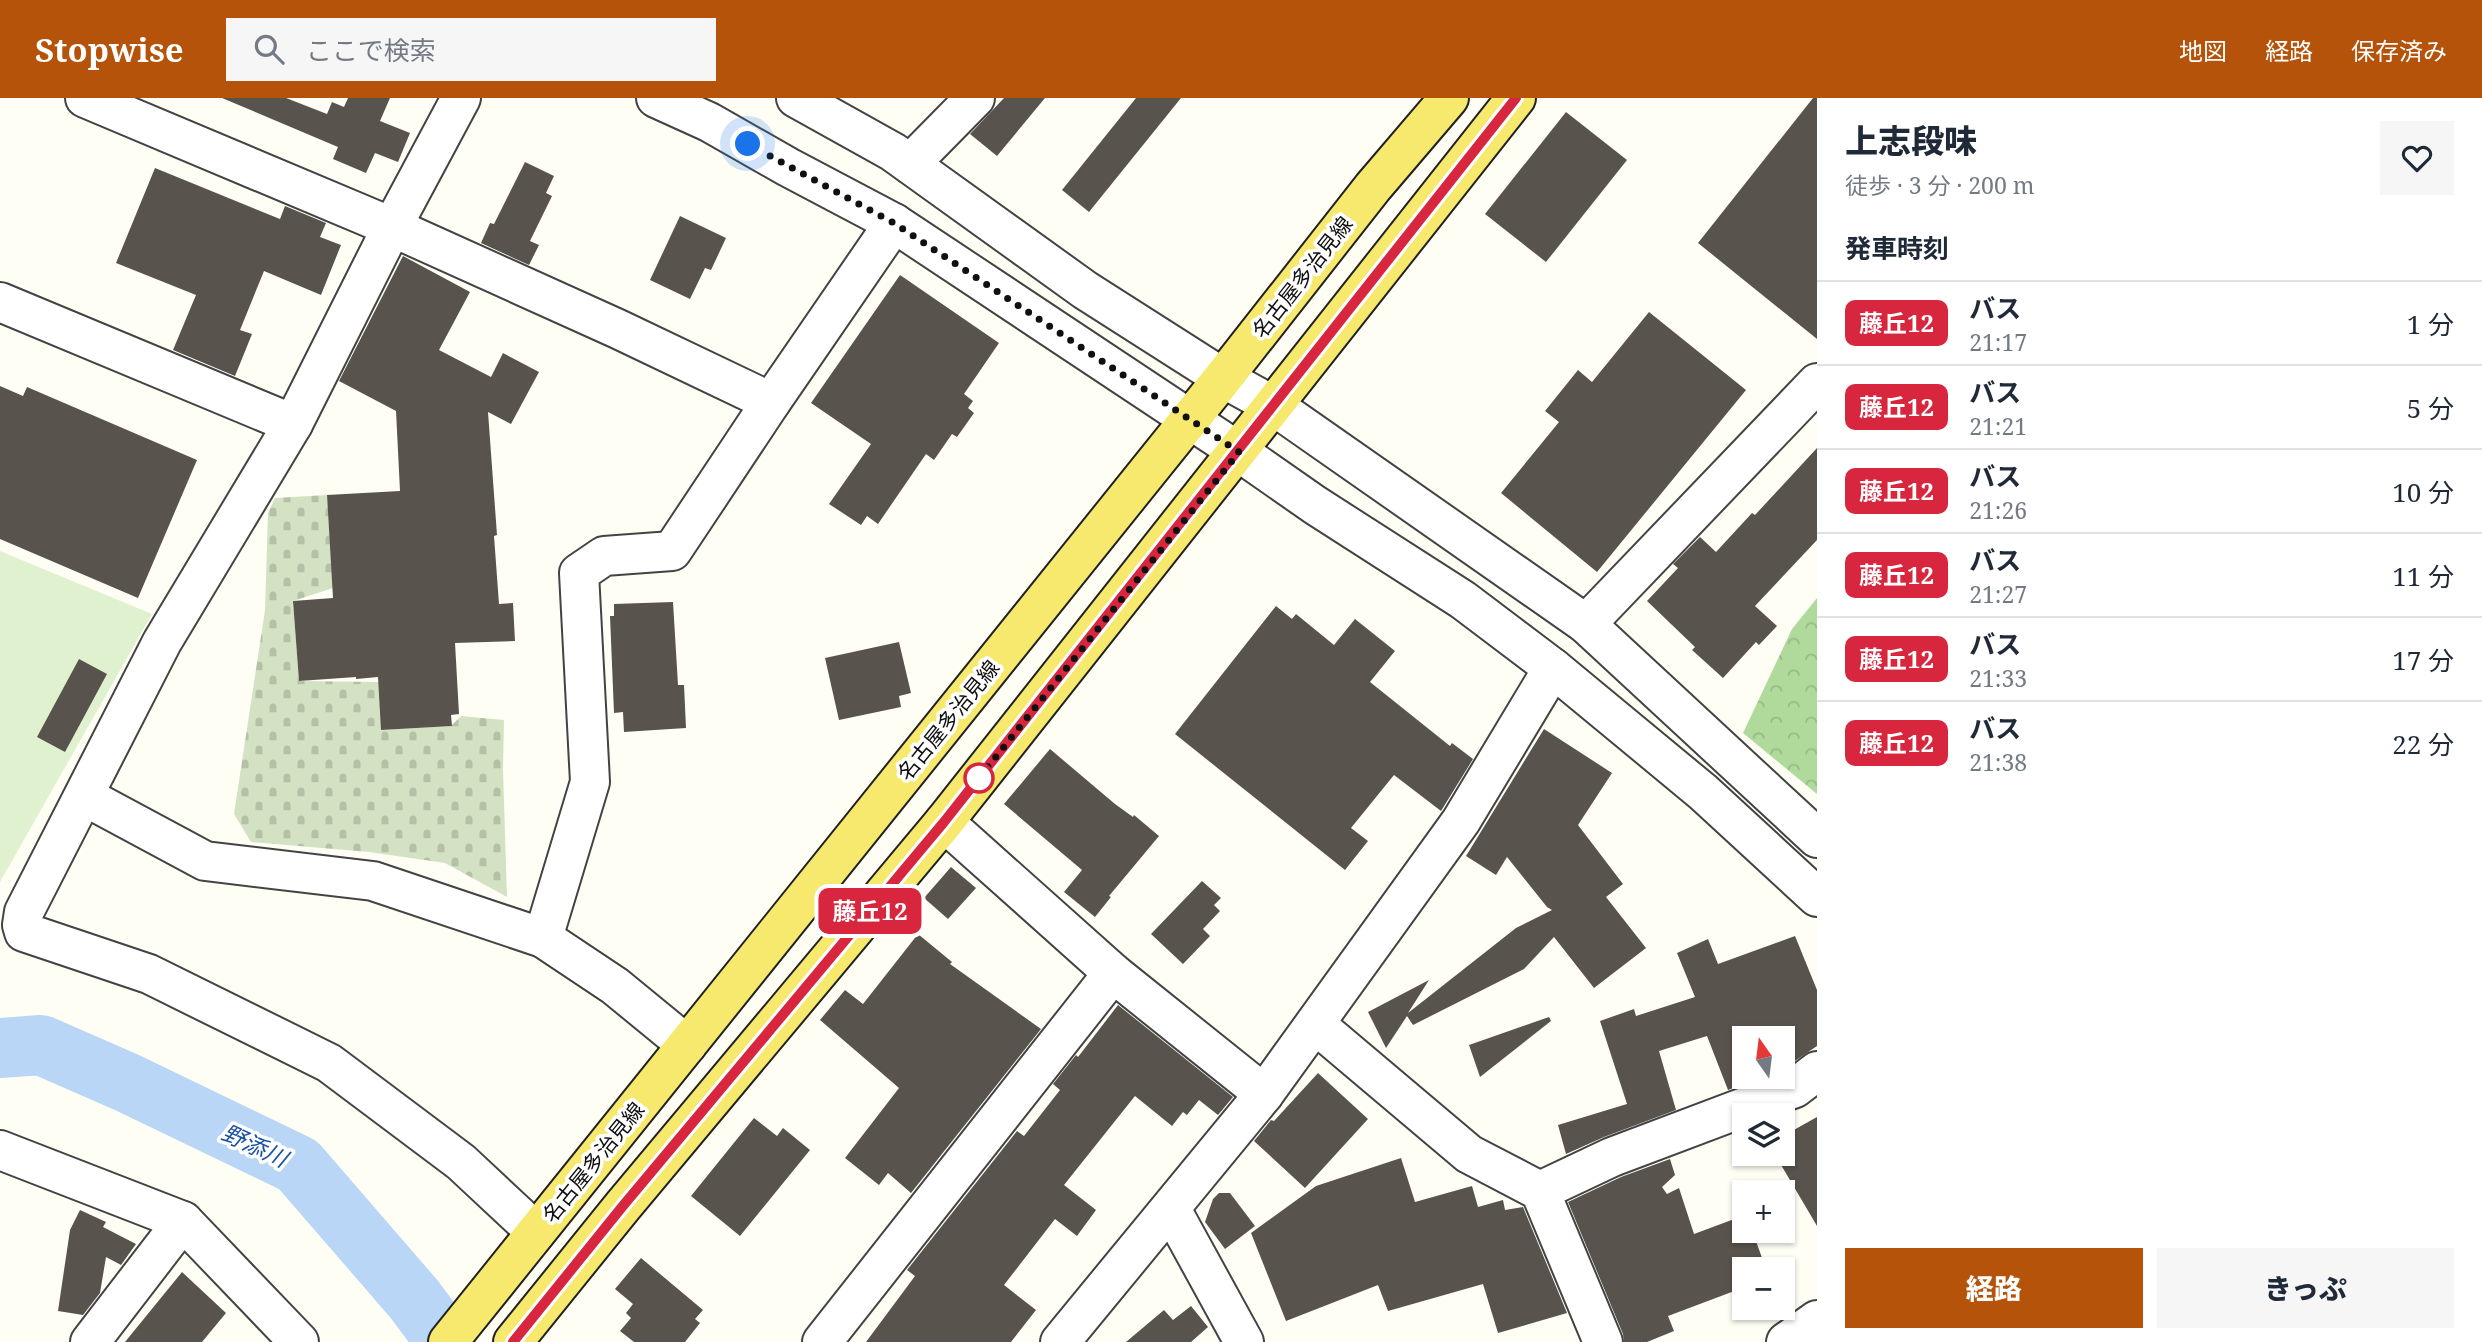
<!DOCTYPE html>
<html lang="ja">
<head>
<meta charset="utf-8">
<style>
	:root { --surface:#fff; --page:#f6f6f7; --text:#1f2937; --muted:#747a83; --line:#e0e1e3; --accent:#b45309 }
	body { margin:0; font-family:"Noto Serif","Noto Sans JP",serif; background:var(--page); color:var(--text); height:100vh; display:flex; flex-direction:column; font-size:26px; white-space:nowrap }
	* { box-sizing:border-box; margin:0 }
	p { font-size:23px; color:var(--muted) }
	.icon { flex:none; width:38px; height:38px; fill:none; stroke:currentColor; stroke-width:2; stroke-linecap:round; stroke-linejoin:round }
	.map { position:relative; flex:1; overflow:hidden }
	.panel { display:flex; flex-direction:column; background:var(--surface); width:665px }
	.panel>* { flex:none }
	.badge { padding:0 14px; border-radius:10px; font-size:24px; line-height:46px }
	.needle { width:46px; rotate:346deg }
	.buttons { position:absolute; left:1732px; top:928px; display:grid; gap:14px }
	.buttons a { display:grid; place-items:center; width:63px; height:63px; border-radius:0px; background:var(--surface); box-shadow:0 2px 5px #0004; font-size:35px }
	.you { position:absolute; width:35px; height:35px; margin:-18px; border:5px solid #fff; border-radius:50%; background:#1a73e8; box-shadow:0 0 0 10px #1a73e833 }
	.map>.badge { position:absolute; translate:-50% -50%; box-shadow:0 0 0 4px #fff }
	h2 { padding:0 28px; font-size:26px; line-height:63px }
	.round { display:grid; place-items:center; flex:none; width:74px; height:74px; border-radius:0px; background:var(--page) }
	.head { display:flex; align-items:center; justify-content:space-between; height:119px; padding:0 28px }
	h1 { font-size:33px; font-weight:800; line-height:52px }
	.action { display:flex; gap:14px; margin-top:auto; padding:14px 28px }
	.action a { flex:1; height:80px; border-radius:0px; background:var(--accent); color:#fff; font-size:28px; font-weight:800; line-height:80px; text-align:center }
	.action a+a { background:var(--page); color:var(--text) }
	ul { padding:0; list-style:none }
	li { display:flex; align-items:center; gap:21px; height:84px; padding:0 28px; border-top:2px solid var(--line) }
	li div { flex:1 }
	li b { display:block; font-size:26px }
	li em { font-style:normal }
	li .badge { min-width:77px; font-weight:700; text-align:center }
	header { display:flex; align-items:center; gap:42px; box-sizing:border-box; height:98px; padding:0 35px; background:var(--accent); color:#fff }
	header strong { font-size:33px }
	nav { display:flex; gap:38px; margin-inline-start:auto; font-size:24px }
	.search { width:490px; height:63px; background:var(--page); display:flex; align-items:center; gap:18px; box-sizing:border-box; padding:0 24px; border-radius:0px; color:var(--muted); font-size:26px }
	main { display:flex; flex:1; min-height:0 }
	.map>svg:first-child { display:block }
	.forest { fill:url(#forest-crowns) }
	.cemetery { fill:url(#cemetery-stones) }
	.pitch { fill:#e0f1cf }
	.lines { fill:none; stroke-linecap:round; stroke-linejoin:round }
	.river { stroke:#b9d6f6; stroke-width:60 }
	.building { fill:#59534d }
	.minor-casing { stroke:#434343; stroke-width:42 }
	.major-casing { stroke:#212121; stroke-width:42 }
	.minor { stroke:#fff; stroke-width:38 }
	.major { stroke:#f6e96d; stroke-width:38 }
	.line-casing { stroke:#fff; stroke-width:16 }
	.line { stroke:#d7263d; stroke-width:10 }
	.walk { stroke:#101010; stroke-width:7; stroke-dasharray:0 12.6 }
	.stop-dot { fill:#fff; stroke:#d7263d; stroke-width:3.5 }
	.labels { text-anchor:middle; dominant-baseline:central; stroke-width:7; stroke-linejoin:round; paint-order:stroke }
	.street-label { font-size:21px; fill:#101010; stroke:#fff }
	.water-label { font-size:23px; font-style:italic; fill:#1a52a2; stroke:#fff }
</style>
</head>
<body>
<header>
<strong>Stopwise</strong>
<div class="search"><svg class="icon" aria-label="search" viewBox="0 0 24 24"><circle cx="10" cy="10" r="6"/><path d="M15 15l6 6"/></svg>ここで検索</div>
<nav><a>地図</a><a>経路</a><a>保存済み</a></nav>
</header>
<main>
<div class="map">
<svg width="1817" height="1244" viewBox="0 0 1817 1244">
	<defs>
		<pattern id="forest-crowns" width="20" height="18" patternUnits="userSpaceOnUse" patternTransform="scale(1.75)"><rect width="20" height="18" fill="#afda9c"/><path d="M2 6a3 3 0 1 1 6 0M12 15a3 3 0 1 1 6 0" fill="none" stroke="#96ba85"/></pattern>
		<pattern id="cemetery-stones" width="16" height="16" patternUnits="userSpaceOnUse" patternTransform="scale(1.75)"><rect width="16" height="16" fill="#d4e2c4"/><path d="M2 7V4a2 2 0 0 1 4 0v3zM10 15v-3a2 2 0 0 1 4 0v3z" fill="#b5c1a7"/></pattern>
	</defs>
	<rect width="100%" height="100%" fill="#fffef4"/>
	<path class="forest" d="M 1817,500 L 1817,696 L 1743,635 L 1792,531 Z"/>
	<path class="cemetery" d="M 327,397 L 333,490 L 293,503 L 299,583 L 379,584 L 382,632 L 451,628 L 461,618 L 504,622 L 503,672 L 507,799 L 445,765 L 369,754 L 251,744 L 234,716 L 265,512 L 268,415 L 275,400 Z"/>
	<path class="pitch" d="M 0,453 L 152,516 L 0,784 Z"/>
	<g class="lines">
		<path class="river" d="M 0,950 L 41,947 L 128,985 L 298,1067 L 414,1201 L 446,1244"/>
	</g>
	<g class="building">
		<path d="M 222,0 L 286,0 L 327,16 L 332,4 L 344,9 L 348,0 L 390,0 L 380,23 L 410,35 L 398,64 L 375,55 L 366,75 L 333,61 L 338,49 Z"/>
		<path d="M 1004,0 L 1045,0 L 997,58 L 970,36 Z"/>
		<path d="M 1136,0 L 1181,0 L 1089,114 L 1062,92 Z"/>
		<path d="M 1813,0 L 1817,0 L 1817,241 L 1698,145 Z"/>
		<path d="M 1566,14 L 1627,62 L 1546,164 L 1485,116 Z"/>
		<path d="M 525,64 L 554,78 L 546,95 L 552,98 L 530,143 L 539,147 L 529,167 L 481,145 L 490,125 L 494,126 Z"/>
		<path d="M 155,70 L 280,121 L 285,108 L 326,125 L 320,139 L 341,147 L 321,197 L 264,173 L 240,232 L 252,236 L 235,278 L 173,252 L 196,197 L 116,165 Z"/>
		<path d="M 680,118 L 726,140 L 711,172 L 705,170 L 690,201 L 650,182 Z"/>
		<path d="M 403,158 L 470,194 L 439,252 L 491,279 L 503,255 L 539,274 L 511,326 L 488,314 L 497,437 L 494,438 L 499,506 L 513,505 L 515,543 L 455,545 L 459,616 L 451,617 L 452,628 L 381,632 L 378,579 L 356,581 L 356,579 L 299,583 L 293,503 L 333,500 L 327,397 L 400,393 L 396,313 L 339,283 Z"/>
		<path d="M 900,177 L 999,245 L 964,296 L 973,303 L 968,310 L 974,315 L 957,339 L 952,336 L 934,362 L 926,356 L 878,426 L 867,418 L 861,427 L 829,406 L 871,346 L 811,305 Z"/>
		<path d="M 1649,214 L 1746,292 L 1597,474 L 1501,395 L 1559,324 L 1545,313 L 1578,272 L 1592,284 Z"/>
		<path d="M 0,288 L 23,298 L 27,289 L 197,362 L 138,500 L 0,441 Z"/>
		<path d="M 1817,350 L 1817,442 L 1755,508 L 1777,528 L 1759,547 L 1756,544 L 1723,580 L 1692,552 L 1695,549 L 1647,503 L 1678,470 L 1673,466 L 1700,439 L 1716,454 L 1752,415 L 1755,417 Z"/>
		<path d="M 673,504 L 678,587 L 684,587 L 686,630 L 624,634 L 623,614 L 614,615 L 610,518 L 614,518 L 614,506 Z"/>
		<path d="M 1276,508 L 1292,521 L 1296,516 L 1334,547 L 1355,521 L 1395,553 L 1370,584 L 1450,648 L 1452,645 L 1473,661 L 1441,713 L 1394,677 L 1351,730 L 1368,743 L 1345,772 L 1175,636 Z"/>
		<path d="M 899,544 L 911,595 L 899,598 L 901,609 L 839,622 L 825,560 Z"/>
		<path d="M 79,561 L 107,576 L 65,654 L 37,639 Z"/>
		<path d="M 1544,631 L 1612,675 L 1578,727 L 1623,786 L 1606,799 L 1646,850 L 1594,890 L 1554,839 L 1524,871 L 1413,927 L 1407,918 L 1386,950 L 1368,914 L 1429,882 L 1408,915 L 1516,830 L 1552,812 L 1547,809 L 1507,759 L 1496,777 L 1466,758 Z"/>
		<path d="M 1050,651 L 1115,706 L 1133,719 L 1134,717 L 1159,738 L 1109,798 L 1111,799 L 1095,819 L 1064,794 L 1082,772 L 1004,706 Z"/>
		<path d="M 951,769 L 976,790 L 948,821 L 924,800 Z"/>
		<path d="M 1202,783 L 1221,800 L 1214,807 L 1220,813 L 1203,831 L 1210,838 L 1183,866 L 1151,836 Z"/>
		<path d="M 918,836 L 952,864 L 950,866 L 1041,931 L 911,1095 L 888,1075 L 879,1087 L 845,1060 L 899,990 L 820,922 L 845,892 L 863,906 Z"/>
		<path d="M 1795,838 L 1817,892 L 1817,948 L 1783,971 L 1783,940 L 1745,940 L 1745,978 L 1764,978 L 1728,992 L 1707,938 L 1659,953 L 1676,1012 L 1604,1039 L 1566,1056 L 1558,1027 L 1627,1006 L 1600,923 L 1634,911 L 1636,918 L 1695,899 L 1677,855 L 1708,841 L 1718,866 Z"/>
		<path d="M 1118,907 L 1233,999 L 1218,1017 L 1199,1002 L 1187,1017 L 1183,1014 L 1172,1028 L 1135,998 L 1064,1087 L 1096,1112 L 1077,1138 L 1055,1121 L 1004,1187 L 1036,1212 L 1011,1244 L 866,1244 L 915,1178 L 907,1172 L 1017,1033 L 1024,1038 L 1060,992 L 1053,986 L 1076,957 L 1078,959 Z"/>
		<path d="M 1549,919 L 1551,923 L 1480,979 L 1469,947 Z"/>
		<path d="M 1318,975 L 1368,1021 L 1305,1090 L 1254,1043 L 1271,1022 L 1274,1023 Z"/>
		<path d="M 1817,1019 L 1817,1128 L 1774,1055 L 1783,1055 L 1783,1038 Z"/>
		<path d="M 754,1020 L 777,1038 L 783,1030 L 810,1052 L 740,1138 L 691,1098 Z"/>
		<path d="M 1401,1060 L 1415,1104 L 1472,1088 L 1478,1109 L 1503,1102 L 1505,1112 L 1523,1109 L 1567,1215 L 1498,1235 L 1483,1186 L 1388,1213 L 1378,1187 L 1286,1223 L 1251,1135 L 1316,1088 Z"/>
		<path d="M 1670,1061 L 1675,1077 L 1662,1089 L 1667,1096 L 1679,1090 L 1694,1136 L 1745,1117 L 1745,1132 L 1752,1132 L 1766,1171 L 1745,1171 L 1745,1189 L 1668,1218 L 1674,1233 L 1647,1244 L 1624,1244 L 1623,1236 L 1568,1104 L 1621,1079 Z"/>
		<path d="M 1219,1095 L 1230,1095 L 1255,1128 L 1225,1151 L 1205,1124 L 1213,1101 Z"/>
		<path d="M 80,1112 L 106,1124 L 103,1129 L 136,1146 L 121,1167 L 106,1159 L 100,1195 L 83,1217 L 58,1213 L 70,1132 Z"/>
		<path d="M 641,1160 L 703,1212 L 695,1221 L 700,1225 L 685,1244 L 634,1244 L 620,1233 L 631,1220 L 626,1215 L 633,1206 L 615,1191 Z"/>
		<path d="M 182,1174 L 226,1215 L 202,1244 L 125,1244 Z"/>
		<path d="M 1191,1208 L 1208,1229 L 1191,1244 L 1126,1244 L 1164,1212 L 1173,1222 Z"/>
	</g>
	<g class="lines">
		<defs>
			<g id="minor">
				<path d="M 85,0 L 392,129 L 618,231 L 771,304 L 894,125"/>
				<path d="M 461,0 L 392,129 L 293,326 L 162,544 L 24,814 L 22,827 L 24,834 L 149,876 L 329,965 L 461,1064 L 536,1134"/>
				<path d="M 656,0 L 709,24 L 788,69 L 894,125 L 1239,354 L 1315,407 L 1463,502 L 1553,570 L 1703,694 L 1817,799"/>
				<path d="M 796,0 L 893,54 L 1085,192 L 1223,280 L 1274,308 L 1586,526 L 1817,740"/>
				<path d="M 910,66 L 975,0"/>
				<path d="M 0,204 L 293,326"/>
				<path d="M 1586,526 L 1817,285"/>
				<path d="M 84,698 L 205,763 L 373,783 L 543,840 L 615,888 L 687,947"/>
				<path d="M 944,724 L 1113,875 L 1264,996"/>
				<path d="M 543,840 L 590,684 L 579,475 L 604,458 L 672,453 L 771,304"/>
				<path d="M 1315,926 L 1469,1056 L 1540,1093 L 1603,1244"/>
				<path d="M 0,1052 L 183,1123 L 299,1244"/>
				<path d="M 1540,1093 L 1612,1059 L 1795,990 L 1817,973"/>
				<path d="M 1171,1111 L 1244,1244"/>
				<path d="M 90,1244 L 183,1123"/>
				<path d="M 822,1244 L 1113,875"/>
				<path d="M 1060,1244 L 1264,996 L 1461,723 L 1553,570"/>
				<path d="M 1786,1244 L 1817,1222"/>
			</g>
			<g id="major">
				<path d="M 448,1244 L 1223,280 L 1373,89 L 1449,0"/>
				<path d="M 513,1244 L 622,1109 L 944,724 L 1516,0"/>
			</g>
		</defs>
		<use href="#minor" class="minor-casing"/>
		<use href="#major" class="major-casing"/>
		<use href="#minor" class="minor"/>
		<use href="#major" class="major"/>
	</g>
	<g class="lines">
		<defs>
			<path id="line" d="M 513,1244 L 622,1109 L 944,724 L 1516,0"/>
		</defs>
		<use href="#line" class="line-casing"/>
		<use href="#line" class="line"/>
		<path class="walk" d="M 748,46 L 894,125 L 1239,354 L 979,680"/>
	</g>
	<circle class="stop-dot" cx="979" cy="680" r="14"/>
	<g class="labels">
		<g class="street-label">
			<text transform="translate(1302 179) rotate(-52)">名古屋多治見線</text>
			<text transform="translate(948 622) rotate(-51)">名古屋多治見線</text>
			<text transform="translate(593 1064) rotate(-51)">名古屋多治見線</text>
		</g>
		<g class="water-label">
			<text transform="translate(255 1047) rotate(25)">野添川</text>
		</g>
	</g>
</svg>
<div class="buttons">
<a><svg class="needle" viewBox="-14 -14 28 28"><path d="M0-13l5 13h-10z" fill="#e53935"/><path d="M0 13l5-13h-10z" fill="#747a83"/></svg></a>
<a><svg class="icon" aria-label="layers" viewBox="0 0 24 24"><path d="M12 4l9 5-9 5-9-5zM3 14l9 5 9-5"/></svg></a>
<a>+</a>
<a>−</a>
</div>
<div class="you" style="left:748px;top:46px"></div>
<b class="badge" style="left:870px;top:813px;background:#d7263d;color:#fff">藤丘12</b>
</div>
<section class="panel">
<div class="head"><div><h1>上志段味</h1><p>徒歩 · 3 分 · 200 m</p></div><a class="round"><svg class="icon" aria-label="heart" viewBox="0 0 24 24"><path d="M12 20l-8-8c-3-5 5-10 8-4 3-6 11-1 8 4z"/></svg></a></div>
<h2>発車時刻</h2>
<ul>
<li><span class="badge" style="background:#d7263d;color:#fff">藤丘12</span><div><b>バス</b><p>21:17</p></div><em>1 分</em></li>
<li><span class="badge" style="background:#d7263d;color:#fff">藤丘12</span><div><b>バス</b><p>21:21</p></div><em>5 分</em></li>
<li><span class="badge" style="background:#d7263d;color:#fff">藤丘12</span><div><b>バス</b><p>21:26</p></div><em>10 分</em></li>
<li><span class="badge" style="background:#d7263d;color:#fff">藤丘12</span><div><b>バス</b><p>21:27</p></div><em>11 分</em></li>
<li><span class="badge" style="background:#d7263d;color:#fff">藤丘12</span><div><b>バス</b><p>21:33</p></div><em>17 分</em></li>
<li><span class="badge" style="background:#d7263d;color:#fff">藤丘12</span><div><b>バス</b><p>21:38</p></div><em>22 分</em></li>
</ul>
<div class="action"><a>経路</a><a>きっぷ</a></div>
</section>
</main>
</body>
</html>
